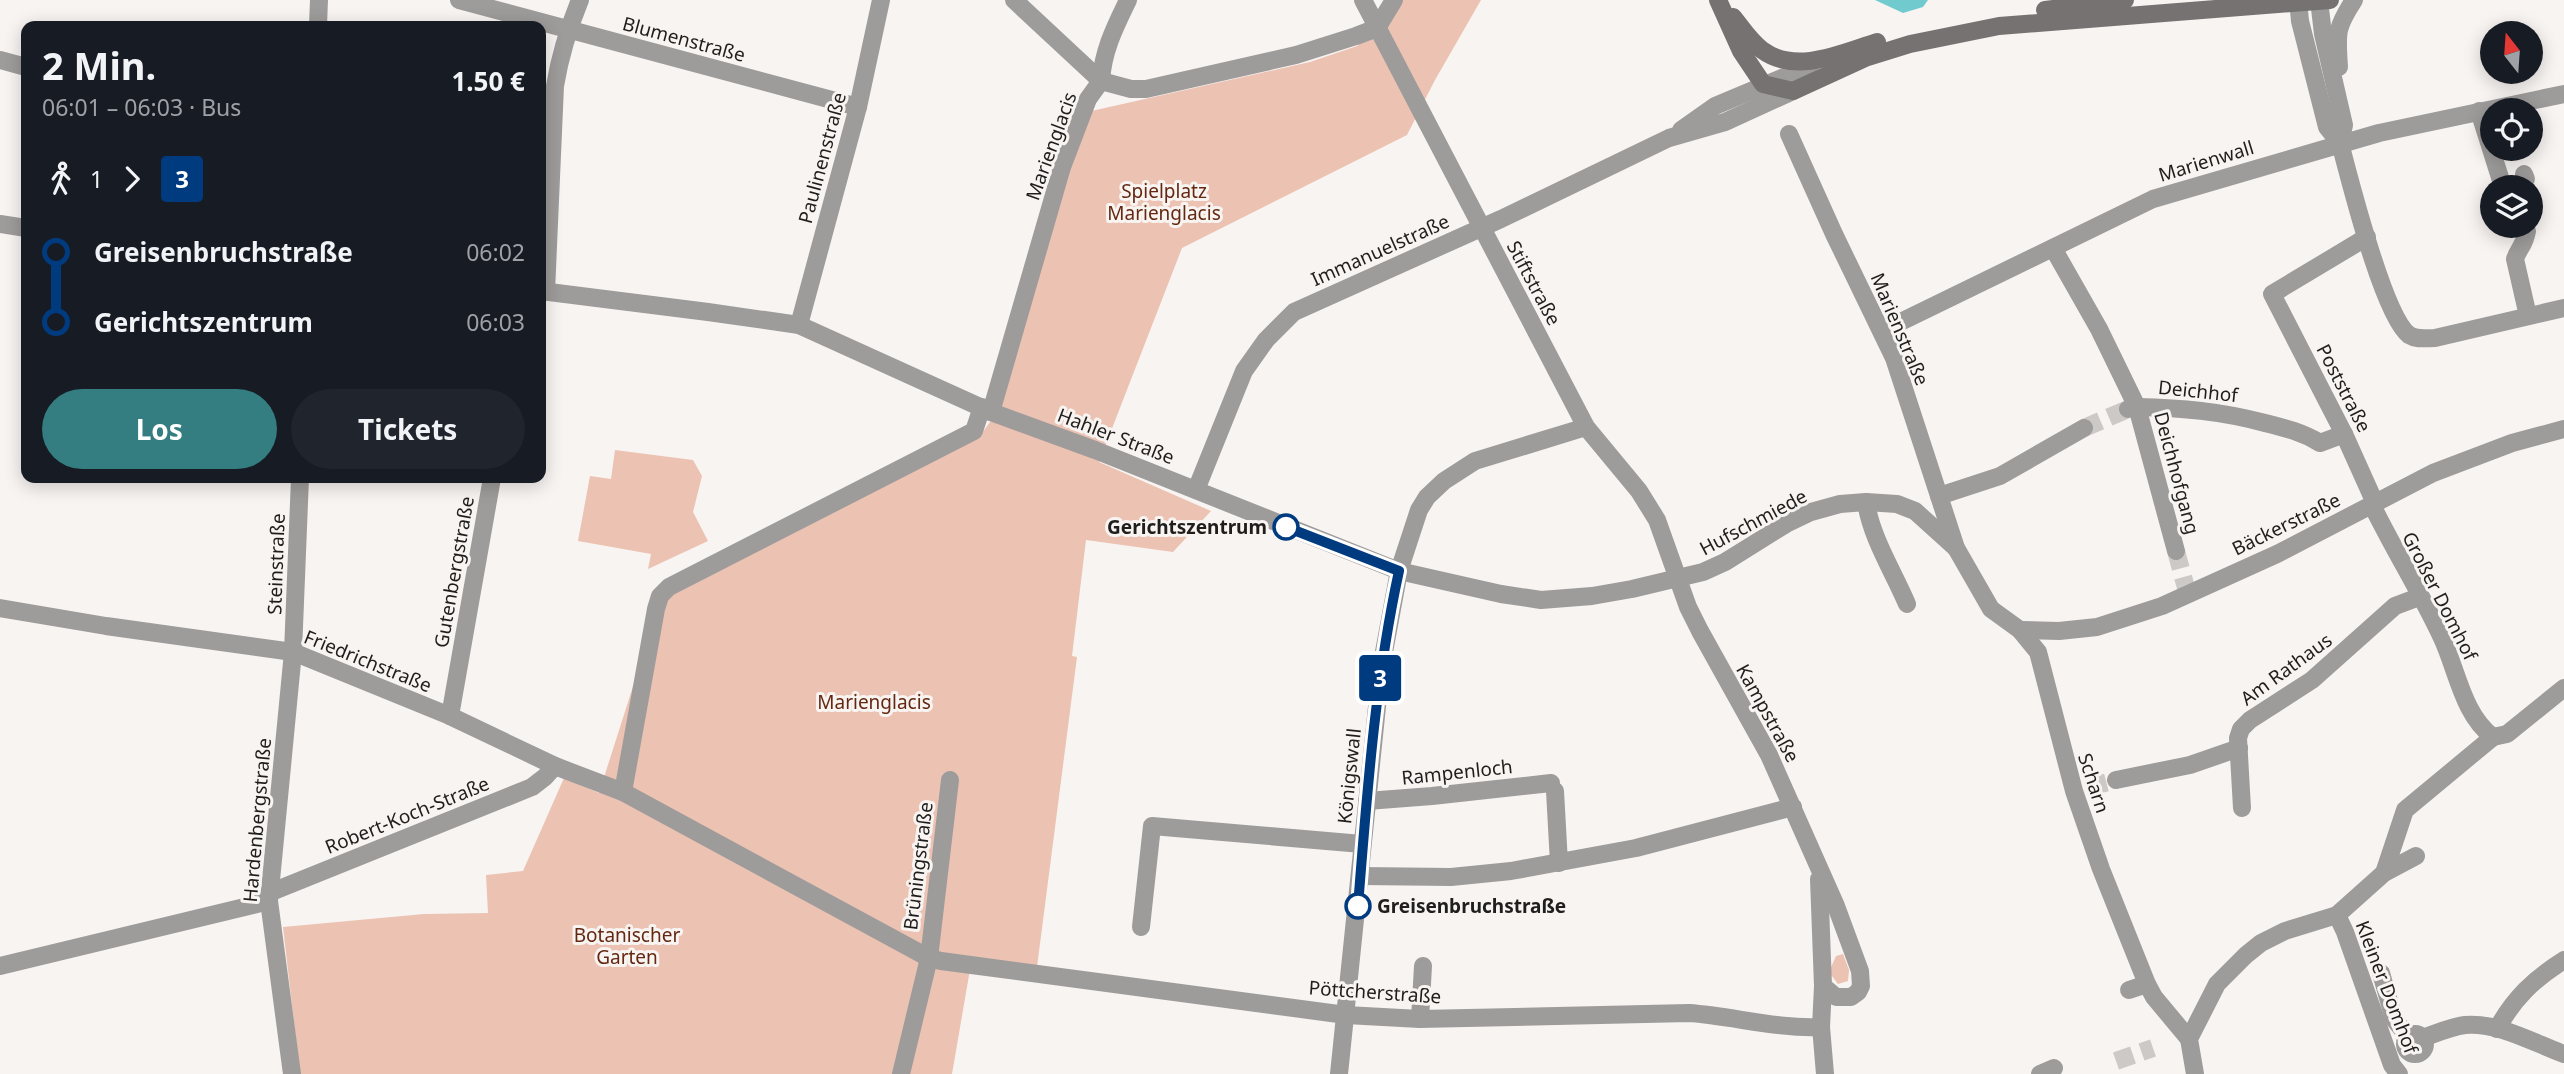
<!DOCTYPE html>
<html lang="de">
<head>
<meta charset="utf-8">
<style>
	:root { --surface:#171b24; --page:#20242c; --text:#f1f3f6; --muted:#9ea1a6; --accent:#347d80 }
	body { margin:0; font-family:"Noto Sans",sans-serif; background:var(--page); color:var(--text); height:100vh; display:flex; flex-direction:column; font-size:26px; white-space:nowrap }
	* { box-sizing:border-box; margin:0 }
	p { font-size:23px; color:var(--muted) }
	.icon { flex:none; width:38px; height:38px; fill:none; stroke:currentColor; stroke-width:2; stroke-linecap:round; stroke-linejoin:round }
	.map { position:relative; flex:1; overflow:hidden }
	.drawer { position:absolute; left:21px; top:21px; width:525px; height:462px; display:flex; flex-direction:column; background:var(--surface); border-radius:14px; box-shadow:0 4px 18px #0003 }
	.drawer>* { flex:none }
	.badge { padding:0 14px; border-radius:5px; font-size:24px; line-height:46px }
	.needle { width:46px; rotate:343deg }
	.tools { position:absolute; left:2480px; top:21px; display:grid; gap:14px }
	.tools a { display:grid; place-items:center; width:63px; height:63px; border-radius:50%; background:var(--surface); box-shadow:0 4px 18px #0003; font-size:35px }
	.map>.badge { position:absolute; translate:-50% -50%; box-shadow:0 0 0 4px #fff }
	.legs { display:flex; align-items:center; gap:10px; height:77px; padding:0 21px; font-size:23px }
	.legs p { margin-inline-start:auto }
	.head { display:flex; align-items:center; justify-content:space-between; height:119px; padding:0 21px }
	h1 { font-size:38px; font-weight:700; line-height:52px }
	.action { display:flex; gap:14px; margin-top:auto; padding:14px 21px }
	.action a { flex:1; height:80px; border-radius:42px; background:var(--accent); color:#fff; font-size:28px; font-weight:700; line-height:80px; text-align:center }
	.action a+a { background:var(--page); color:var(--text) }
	ul { padding:0 21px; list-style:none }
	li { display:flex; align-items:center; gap:24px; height:70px; font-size:26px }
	li i { display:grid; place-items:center; width:10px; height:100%; margin:0 9px; background:currentColor }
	li i::after { content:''; width:18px; height:18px; margin:-9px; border:5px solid; border-radius:50%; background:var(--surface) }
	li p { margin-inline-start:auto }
	li:first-child i { background:linear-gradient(#0000 50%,currentColor 0) }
	li:last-child i { background:linear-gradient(currentColor 50%,#0000 0) }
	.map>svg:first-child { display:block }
	.green { fill:#ecc2b3 }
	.water { fill:#71cbce }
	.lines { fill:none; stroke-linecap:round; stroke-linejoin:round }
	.street-tunnel { stroke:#cdc9c7; stroke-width:18; stroke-dasharray:18 9; stroke-linecap:butt }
	.street { stroke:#9e9c9b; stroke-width:18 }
	.secondary { stroke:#757271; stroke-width:18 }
	.line-1-casing { stroke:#fff; stroke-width:16 }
	.line-1 { stroke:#003b80; stroke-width:10 }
	.stop-1-dot { fill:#fff; stroke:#003b80; stroke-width:3.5 }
	.labels { text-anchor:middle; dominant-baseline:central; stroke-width:6; stroke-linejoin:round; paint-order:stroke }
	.street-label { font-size:19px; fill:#201e1d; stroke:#f8f4f2 }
	.park-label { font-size:19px; fill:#642811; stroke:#f8f4f2 }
	.stop-label { font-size:19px; font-weight:bold; fill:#201e1d; stroke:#f8f4f2; text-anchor:end }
</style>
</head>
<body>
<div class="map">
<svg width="2564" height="1074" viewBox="0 0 2564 1074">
	<rect width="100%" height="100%" fill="#f8f4f2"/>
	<g class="green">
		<path d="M 1399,0 L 1481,0 L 1435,80 L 1407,135 L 1182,248 L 1099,462 L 1211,511 L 1173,552 L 1086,540 L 1072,656 L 1077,657 L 1037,967 L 972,958 L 952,1074 L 300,1074 L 283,927 L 424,914 L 488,913 L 486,875 L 523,871 L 564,778 L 599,793 L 666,583 L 980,436 L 990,422 L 1087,112 L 1310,62 L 1357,46 L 1377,28 Z"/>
		<path d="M 615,450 L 693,460 L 702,476 L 693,512 L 708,541 L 648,569 L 651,554 L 578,541 L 590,476 L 611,479 Z"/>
		<path d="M 1843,954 L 1849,970 L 1848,981 L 1838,984 L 1829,972 L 1836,956 Z"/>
	</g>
	<path class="water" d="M 1875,0 L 1928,0 L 1923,7 L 1903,13 Z"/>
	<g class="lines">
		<g class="street-tunnel">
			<path d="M 2084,428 L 2128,409"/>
			<path d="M 2176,551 L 2188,595"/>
			<path d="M 2089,787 L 2116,780"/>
			<path d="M 2116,1061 L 2153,1048"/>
		</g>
		<g class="street">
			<path d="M 459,0 L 858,107"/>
			<path d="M 1014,0 L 1101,81 L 1131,89 L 1146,89 L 1296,55 L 1356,36 L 1377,28 L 1394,0"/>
			<path d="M 1363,0 L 1586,427 L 1639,491 L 1657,520 L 1688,607 L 1700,631 L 1769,755 L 1836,906 L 1860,971 L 1861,986 L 1858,992 L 1851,997 L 1836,997 L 1823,986"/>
			<path d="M 2298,0 L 2300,21 L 2327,127 L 2340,143 C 2350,180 2383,315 2409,335 C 2417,340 2426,338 2435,338 L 2564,308"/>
			<path d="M 2319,0 L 2323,34 L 2344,125 L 2340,143"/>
			<path d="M 318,26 L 319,0"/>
			<path d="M 0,60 L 26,67"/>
			<path d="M 2339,67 C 2337,34 2335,29 2354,0"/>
			<path d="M 1101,81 C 1103,50 1115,27 1128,0"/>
			<path d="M 2479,111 L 2503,187"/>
			<path d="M 1681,130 L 1715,106 L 1801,70 L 1815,61"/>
			<path d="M 1789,134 L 1834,234 L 1894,358 L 1956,548 L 1991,609 L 2020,630 L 2038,652 L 2074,791 L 2101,869 L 2147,984 L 2154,997 L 2189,1039"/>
			<path d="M 2524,174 L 2526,179"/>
			<path d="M 0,224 L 26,228"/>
			<path d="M 2527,231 C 2524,247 2519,247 2515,259 L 2528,316"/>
			<path d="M 2367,237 L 2272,294 L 2344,434 L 2375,503"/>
			<path d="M 2053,248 L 2099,329 L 2137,407 L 2176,551"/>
			<path d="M 541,291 L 708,312 L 799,325 L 991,412 L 1095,450 L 1399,571 L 1501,594 L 1541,600 L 1592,596 L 1632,589 L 1703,572 L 1725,562 L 1786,524 L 1811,512 L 1840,504 L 1866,502 L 1897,504 L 1915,511 L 1956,548"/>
			<path d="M 546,292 L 555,86 C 560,56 568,29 580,0"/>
			<path d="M 799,325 L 858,107 L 881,0"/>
			<path d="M 1882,331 L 2153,199 L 2379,133 L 2564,94"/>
			<path d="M 2128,409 L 2137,407 C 2182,408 2220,411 2265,423 C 2285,428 2302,432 2320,443 L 2344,434"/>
			<path d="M 991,412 L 1062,167 L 1088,99 L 1101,81"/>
			<path d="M 1196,490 L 1244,371 L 1266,340 L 1294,312 L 1501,219 L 1669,138 L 1725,122 L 1793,91"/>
			<path d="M 1939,496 L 2000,476 L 2084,428"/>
			<path d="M 1866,502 C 1871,537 1893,571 1907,604"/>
			<path d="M 2372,505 C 2394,550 2421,593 2442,638 C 2457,670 2463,715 2493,737 L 2507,734 L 2564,688"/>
			<path d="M 0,608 L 106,626 L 293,652 L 450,716 L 555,766 L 623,792 L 929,958 L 941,961 L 1346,1015 L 1420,1019 L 1689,1013 C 1733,1016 1776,1029 1821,1027"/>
			<path d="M 2020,630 L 2059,631 L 2097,627 L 2162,606 L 2277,554 L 2433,473 L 2512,443 L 2564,429"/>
			<path d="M 450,716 L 492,478"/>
			<path d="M 2116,780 L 2190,765 L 2239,748"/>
			<path d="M 1555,791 L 1559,863"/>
			<path d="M 623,792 L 656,609 L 660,596 L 669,587 L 974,431 L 982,407"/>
			<path d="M 1367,801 L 1432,796 L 1551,783"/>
			<path d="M 2242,808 L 2238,738 L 2241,729 L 2250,720 L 2312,680 L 2395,606 L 2419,597"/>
			<path d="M 2384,873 L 2405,810 L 2493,737"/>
			<path d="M 1361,876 L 1451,877 L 1511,871 L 1636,848 L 1793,807"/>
			<path d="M 1819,879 L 1823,986 L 1821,1027 L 1825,1074"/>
			<path d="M 269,893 L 532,787 L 545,777 L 555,766"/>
			<path d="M 2337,915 L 2345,932 L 2392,1065 L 2399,1074"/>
			<path d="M 1141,927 L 1152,826 L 1362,844"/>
			<path d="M 0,966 L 269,901"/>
			<path d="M 2381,973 L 2394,1019 L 2408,1037"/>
			<path d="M 2129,990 L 2147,984"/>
			<path d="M 1420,1019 L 1423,966"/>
			<path d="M 2497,1029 C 2514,998 2534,979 2564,960"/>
			<circle cx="2415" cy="1044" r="10"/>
			<path d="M 2423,1038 C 2437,1033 2450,1027 2465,1025 C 2498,1022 2534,1043 2564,1054"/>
			<path d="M 292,1074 L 269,901 L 293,652 L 300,478"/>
			<path d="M 901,1074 L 929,958 L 950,780"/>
			<path d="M 1339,1074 L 1381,668 L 1399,571 L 1419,510 L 1427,497 L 1444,481 L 1475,461 L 1586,427"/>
			<path d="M 2040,1074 L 2054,1068"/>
			<path d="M 2195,1074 L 2189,1039 L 2217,984 L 2246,955 L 2261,943 L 2285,931 L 2337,915 L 2384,873 L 2416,856"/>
		</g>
		<g class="secondary">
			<path d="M 1718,0 L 1741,51 L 1763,84 L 1793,91 L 1865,58 L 1910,44 L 1999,26 L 2330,0"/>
			<path d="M 2045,10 L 2125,0"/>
			<path d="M 1733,17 C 1742,28 1750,41 1762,50 C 1796,75 1842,53 1877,42"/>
		</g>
	</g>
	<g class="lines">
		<defs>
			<path id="line-1" d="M 1286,527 L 1399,571 C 1375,681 1367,794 1358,906"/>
		</defs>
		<use href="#line-1" class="line-1-casing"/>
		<use href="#line-1" class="line-1"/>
	</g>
	<g class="stop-1-dot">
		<circle cx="1286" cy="527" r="12"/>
		<circle cx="1358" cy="906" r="12"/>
	</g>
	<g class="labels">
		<g class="street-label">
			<text transform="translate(684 39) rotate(15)">Blumenstraße</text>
			<text transform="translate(1051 146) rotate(-70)">Marienglacis</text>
			<text transform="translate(822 158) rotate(-75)">Paulinenstraße</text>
			<text transform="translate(2206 161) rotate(-17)">Marienwall</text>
			<text transform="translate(1380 250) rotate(-24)">Immanuelstraße</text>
			<text transform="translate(1534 283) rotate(62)">Stiftstraße</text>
			<text transform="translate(1900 329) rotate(67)">Marienstraße</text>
			<text transform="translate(2344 388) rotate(63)">Poststraße</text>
			<text transform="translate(2198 391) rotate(6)">Deichhof</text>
			<text transform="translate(1116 436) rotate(21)">Hahler Straße</text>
			<text transform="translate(2177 473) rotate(75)">Deichhofgang</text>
			<text transform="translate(1753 522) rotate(-28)">Hufschmiede</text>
			<text transform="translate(2286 524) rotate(-26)">Bäckerstraße</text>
			<text transform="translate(276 564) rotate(-88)">Steinstraße</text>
			<text transform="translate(454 572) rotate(-80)">Gutenbergstraße</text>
			<text transform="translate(2440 596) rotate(63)">Großer Domhof</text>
			<text transform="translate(368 661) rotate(22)">Friedrichstraße</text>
			<text transform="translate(2286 669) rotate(-36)">Am Rathaus</text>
			<text transform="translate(1768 713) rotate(61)">Kampstraße</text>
			<text transform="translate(1457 772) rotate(-6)">Rampenloch</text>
			<text transform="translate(1349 776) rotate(-84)">Königswall</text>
			<text transform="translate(2094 783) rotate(72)">Scharn</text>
			<text transform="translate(407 815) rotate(-22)">Robert-Koch-Straße</text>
			<text transform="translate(257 820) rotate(-85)">Hardenbergstraße</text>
			<text transform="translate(918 866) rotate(-83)">Brüningstraße</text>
			<text transform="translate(2387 987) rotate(69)">Kleiner Domhof</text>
			<text transform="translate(1375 992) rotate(4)">Pöttcherstraße</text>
		</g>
		<g class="park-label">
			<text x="1164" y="191">Spielplatz<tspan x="1164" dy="22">Marienglacis</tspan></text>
			<text x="874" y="702">Marienglacis</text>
			<text x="627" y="935">Botanischer<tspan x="627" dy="22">Garten</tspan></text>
		</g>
		<g class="stop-label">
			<text x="1267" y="527">Gerichtszentrum</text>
			<text x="1377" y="906" text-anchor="start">Greisenbruchstraße</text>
		</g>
	</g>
</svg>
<div class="tools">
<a><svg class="needle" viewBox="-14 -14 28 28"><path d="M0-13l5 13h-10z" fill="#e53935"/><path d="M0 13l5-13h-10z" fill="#9ea1a6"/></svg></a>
<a><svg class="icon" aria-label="locate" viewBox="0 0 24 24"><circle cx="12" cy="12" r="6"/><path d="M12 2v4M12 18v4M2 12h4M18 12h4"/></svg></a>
<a><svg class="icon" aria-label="layers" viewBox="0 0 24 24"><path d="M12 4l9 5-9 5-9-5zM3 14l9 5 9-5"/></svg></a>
</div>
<b class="badge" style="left:1380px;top:678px;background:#003b80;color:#fff">3</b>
<section class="drawer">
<div class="head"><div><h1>2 Min.</h1><p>06:01 – 06:03 · Bus</p></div><b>1.50 €</b></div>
<div class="legs"><svg class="icon" aria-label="walk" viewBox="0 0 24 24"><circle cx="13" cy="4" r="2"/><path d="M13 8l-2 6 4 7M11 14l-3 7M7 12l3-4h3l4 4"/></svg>1<svg class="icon" aria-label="forward" viewBox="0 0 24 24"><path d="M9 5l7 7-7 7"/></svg><b class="badge" style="background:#003b80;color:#fff">3</b></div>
<ul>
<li><i style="color:#003b80"></i><b>Greisenbruchstraße</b><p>06:02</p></li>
<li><i style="color:#003b80"></i><b>Gerichtszentrum</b><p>06:03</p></li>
</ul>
<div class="action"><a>Los</a><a>Tickets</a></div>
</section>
</div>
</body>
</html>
